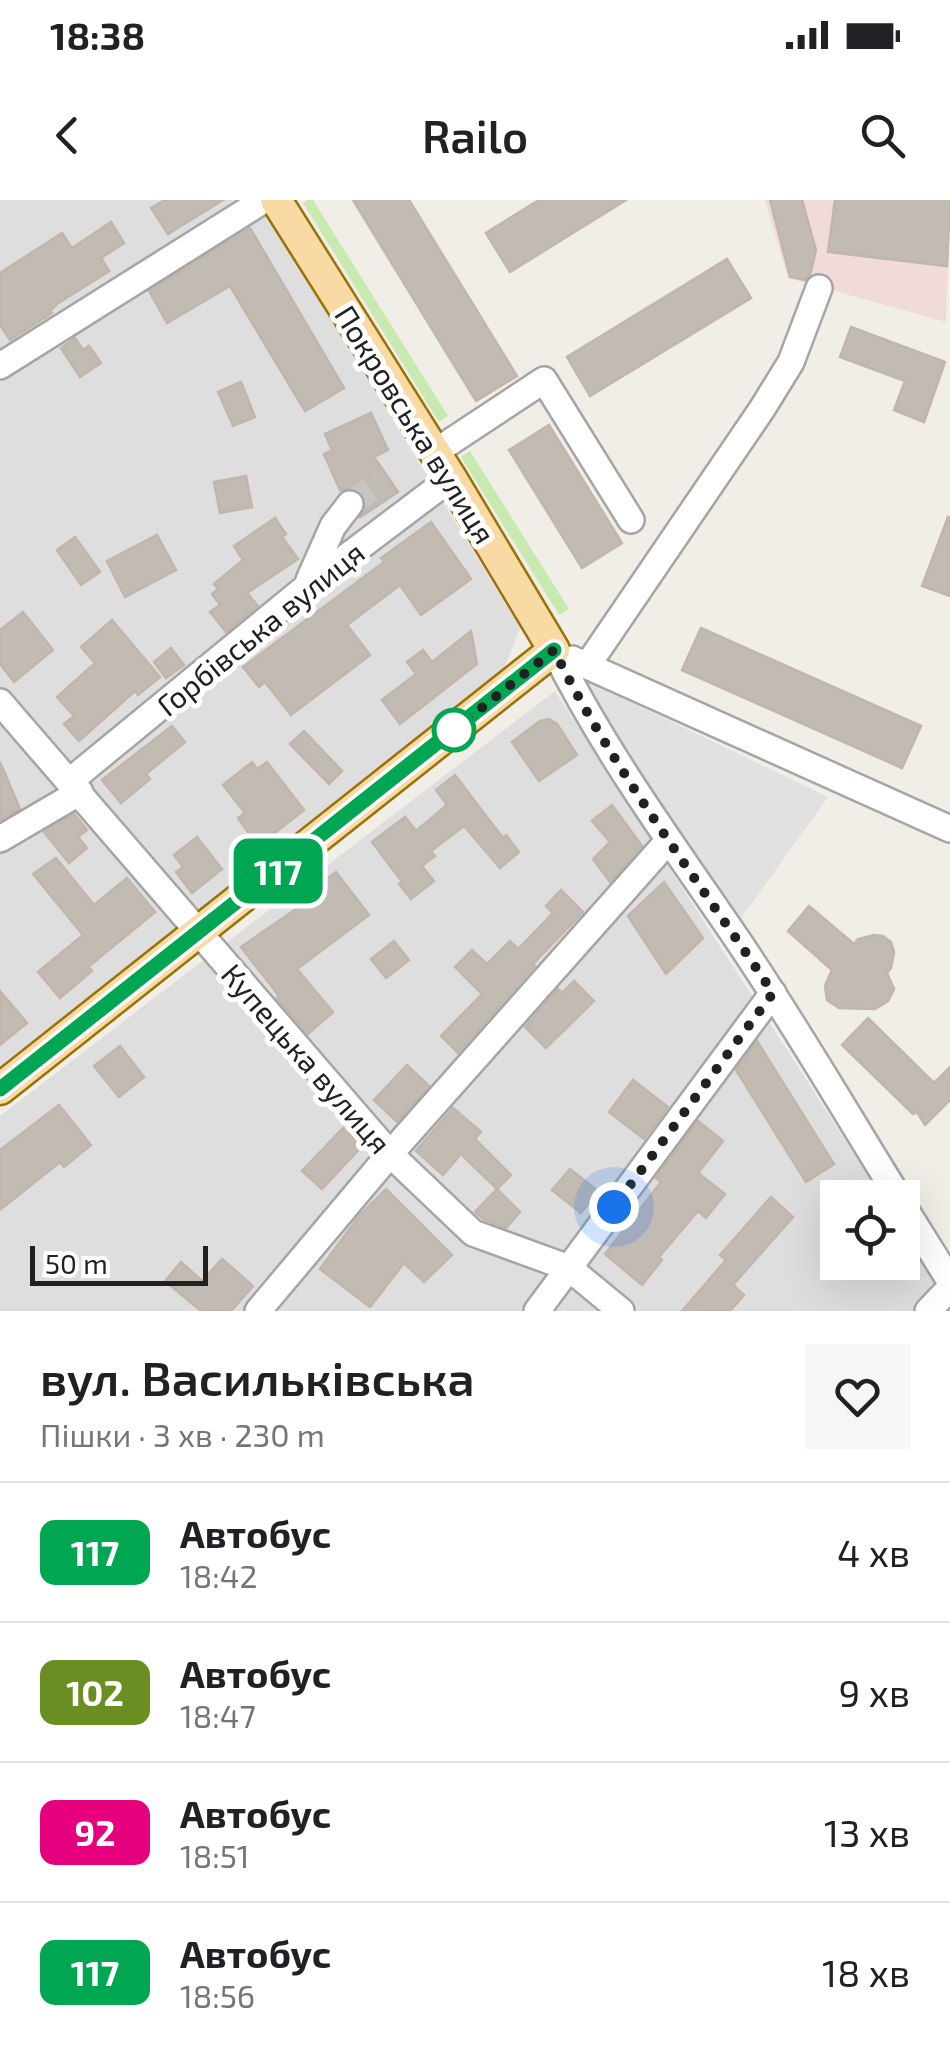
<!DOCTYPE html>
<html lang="uk">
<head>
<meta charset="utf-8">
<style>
	:root { --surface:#fff; --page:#f6f6f6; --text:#202124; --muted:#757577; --line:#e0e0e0 }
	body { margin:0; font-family:"Exo 2",sans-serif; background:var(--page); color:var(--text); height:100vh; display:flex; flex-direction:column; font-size:38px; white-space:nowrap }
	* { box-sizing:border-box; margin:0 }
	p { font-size:32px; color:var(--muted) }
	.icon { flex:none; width:55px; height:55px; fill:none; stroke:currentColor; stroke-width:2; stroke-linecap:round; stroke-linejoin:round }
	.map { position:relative; height:1111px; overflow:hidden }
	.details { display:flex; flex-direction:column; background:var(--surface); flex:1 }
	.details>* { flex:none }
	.badge { padding:0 20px; border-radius:15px; font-size:35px; line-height:65px }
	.buttons { position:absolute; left:820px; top:980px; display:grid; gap:20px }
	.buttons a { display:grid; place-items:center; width:100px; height:100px; border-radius:0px; background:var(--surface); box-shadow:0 10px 40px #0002; font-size:50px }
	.scale { position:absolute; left:30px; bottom:25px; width:178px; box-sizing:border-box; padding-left:10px; border:5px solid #212121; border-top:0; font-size:28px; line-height:35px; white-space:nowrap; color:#212121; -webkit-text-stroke:8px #fff; paint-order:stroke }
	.you { position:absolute; width:50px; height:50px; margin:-25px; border:8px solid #fff; border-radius:50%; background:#1a73e8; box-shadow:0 0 0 15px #1a73e833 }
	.map>.badge { position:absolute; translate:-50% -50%; box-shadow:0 0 0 5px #fff }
	.round { display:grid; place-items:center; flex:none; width:105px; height:105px; border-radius:0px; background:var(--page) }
	.headline { display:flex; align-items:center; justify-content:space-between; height:170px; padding:0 40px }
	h1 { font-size:48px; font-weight:600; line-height:75px }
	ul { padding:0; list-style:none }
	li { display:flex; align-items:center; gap:30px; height:140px; padding:0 40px; border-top:2px solid var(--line) }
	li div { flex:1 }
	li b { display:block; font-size:38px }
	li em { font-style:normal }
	li .badge { min-width:110px; font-weight:700; text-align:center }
	.status { display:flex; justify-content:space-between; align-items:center; height:70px; padding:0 50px; background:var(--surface); direction:ltr }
	.status svg { height:28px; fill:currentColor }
	header { display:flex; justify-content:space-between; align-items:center; height:130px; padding:0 40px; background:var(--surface); font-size:45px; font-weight:600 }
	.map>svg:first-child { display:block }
	.residential { fill:#dfdede }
	.commercial { fill:#f1dbd8 }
	.grass { fill:#c8e9b0 }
	.parking { fill:#e1e1e1 }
	.building { fill:#c2bbb4; stroke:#c2b6aa; stroke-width:2.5 }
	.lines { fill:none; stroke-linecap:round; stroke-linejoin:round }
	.minor-tunnel { stroke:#c7c5c0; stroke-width:25; stroke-dasharray:25 12; stroke-linecap:butt }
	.minor-casing { stroke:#a5a5a5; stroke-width:30 }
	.major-casing { stroke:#997104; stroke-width:35 }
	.minor { stroke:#fff; stroke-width:25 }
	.major { stroke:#f9daa4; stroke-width:30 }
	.line-casing { stroke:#fff; stroke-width:22 }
	.line { stroke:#00a651; stroke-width:15 }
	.walk { stroke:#212121; stroke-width:10; stroke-dasharray:0 18 }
	.stop-dot { fill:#fff; stroke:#00a651; stroke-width:5 }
	.labels { text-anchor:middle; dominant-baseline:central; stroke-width:10; stroke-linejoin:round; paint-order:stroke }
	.street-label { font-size:30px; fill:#212121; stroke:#fff }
</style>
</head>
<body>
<div class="status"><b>18:38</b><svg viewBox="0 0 49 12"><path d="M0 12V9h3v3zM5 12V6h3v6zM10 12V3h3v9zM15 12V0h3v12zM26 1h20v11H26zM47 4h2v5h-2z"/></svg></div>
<header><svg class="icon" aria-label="back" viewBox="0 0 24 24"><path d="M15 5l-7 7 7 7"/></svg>Railo<svg class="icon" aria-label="search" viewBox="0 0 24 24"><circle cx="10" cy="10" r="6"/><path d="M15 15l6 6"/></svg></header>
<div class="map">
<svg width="950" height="1111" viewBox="0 0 950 1111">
	<rect width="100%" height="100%" fill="#f1eee8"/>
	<g class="residential">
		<path d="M 0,0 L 259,0 L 520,428 L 503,471 L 0,868 Z"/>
		<path d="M 555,491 L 882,997 L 838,998 L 838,1062 L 902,1062 L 903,1029 L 950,1102 L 950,1111 L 0,1111 L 0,916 Z"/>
	</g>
	<path class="commercial" d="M 765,0 L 950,0 L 946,122 L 788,78 Z"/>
	<g class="grass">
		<path d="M 308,0 L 313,0 L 448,216 L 439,222 L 303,3 Z"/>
		<path d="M 470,251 L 569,409 L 559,415 L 461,257 Z"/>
	</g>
	<path class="parking" d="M 572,474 L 828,597 L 739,721 L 634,573 Z"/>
	<g class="building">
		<path d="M 165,0 L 223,0 L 168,34 L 151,8 Z"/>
		<path d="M 353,0 L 409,0 L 517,176 L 476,201 Z"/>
		<path d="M 539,0 L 626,0 L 510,72 L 486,33 Z"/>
		<path d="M 770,0 L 802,0 L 816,50 L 810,75 L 805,80 L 790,77 Z"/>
		<path d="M 835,0 L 950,0 L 947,66 L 828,52 Z"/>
		<path d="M 111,22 L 124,43 L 101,58 L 109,71 L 57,104 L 50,111 L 52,113 L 10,140 L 0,125 L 0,73 L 62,33 L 72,48 Z"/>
		<path d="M 250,28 L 344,188 L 305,211 L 230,86 L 167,123 L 149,91 Z"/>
		<path d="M 727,59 L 751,98 L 590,196 L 567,157 Z"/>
		<path d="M 851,127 L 945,162 L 924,222 L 894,210 L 905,181 L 840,157 Z"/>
		<path d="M 75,138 L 83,150 L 89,146 L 101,163 L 80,177 L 61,148 Z"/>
		<path d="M 241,182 L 255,217 L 233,226 L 218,192 Z"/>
		<path d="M 371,213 L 388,250 L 374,257 L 398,292 L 359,318 L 366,307 L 365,297 L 353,288 L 340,290 L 324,254 L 332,250 L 325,234 Z"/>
		<path d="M 549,225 L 622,343 L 582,368 L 509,250 Z"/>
		<path d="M 246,276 L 252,307 L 220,313 L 214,282 Z"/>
		<path d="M 948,317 L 950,317 L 950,396 L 922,386 Z"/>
		<path d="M 275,318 L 286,334 L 282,337 L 298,359 L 247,393 L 258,406 L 226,432 L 210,412 L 220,405 L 212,394 L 218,389 L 214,384 L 243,360 L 234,346 Z"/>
		<path d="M 431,322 L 471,379 L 421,415 L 400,385 L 347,425 L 370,455 L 291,515 L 265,482 L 259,487 L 243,467 L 384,362 L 381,358 Z"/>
		<path d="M 157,335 L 176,370 L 125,397 L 107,361 Z"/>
		<path d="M 75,337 L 100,372 L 81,385 L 57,350 Z"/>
		<path d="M 23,412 L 53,450 L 14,482 L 0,464 L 0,430 Z"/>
		<path d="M 112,420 L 160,477 L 138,495 L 135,491 L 79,541 L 64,524 L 74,516 L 57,497 L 95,463 L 81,447 Z"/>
		<path d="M 701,428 L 921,526 L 902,568 L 682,470 Z"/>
		<path d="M 471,431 L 477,464 L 400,524 L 382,500 L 416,474 L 407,462 L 423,450 L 432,462 Z"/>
		<path d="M 171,448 L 184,465 L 166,478 L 154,462 Z"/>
		<path d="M 549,519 L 557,524 L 577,555 L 539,581 L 512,542 L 540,521 Z"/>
		<path d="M 172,526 L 185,542 L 146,574 L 150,579 L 121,603 L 102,580 Z"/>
		<path d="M 304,531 L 342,571 L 329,584 L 290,544 Z"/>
		<path d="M 0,562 L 20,609 L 0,620 Z"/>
		<path d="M 252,562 L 257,569 L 267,562 L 304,610 L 258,646 L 238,618 L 245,613 L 223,585 Z"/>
		<path d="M 455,575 L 503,638 L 506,635 L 519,652 L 500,668 L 464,626 L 431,651 L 435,656 L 422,666 L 434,681 L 411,699 L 399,684 L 402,682 L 372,642 L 405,617 L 416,631 L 447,605 L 436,590 Z"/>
		<path d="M 612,605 L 642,646 L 610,682 L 593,659 L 610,642 L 592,621 Z"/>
		<path d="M 74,614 L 87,630 L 78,637 L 87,648 L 69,663 L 44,632 Z"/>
		<path d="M 197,637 L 222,669 L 192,693 L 176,672 L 183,667 L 174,655 Z"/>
		<path d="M 56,658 L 94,705 L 127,678 L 155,712 L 88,767 L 92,771 L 60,798 L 38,772 L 83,735 L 33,674 Z"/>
		<path d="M 336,672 L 369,715 L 297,769 L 333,812 L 308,834 L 277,798 L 279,796 L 241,747 L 316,695 L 312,690 Z"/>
		<path d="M 664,682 L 703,738 L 666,774 L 628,716 Z"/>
		<path d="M 561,690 L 583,712 L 533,764 L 535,766 L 458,853 L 441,836 L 482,794 L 455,767 L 472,750 L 487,764 L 510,741 L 518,749 L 553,713 L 546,706 Z"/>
		<path d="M 809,706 L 854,744 L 858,739 L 874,735 L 883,736 L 891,742 L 894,752 L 891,768 L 887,773 L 894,789 L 888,801 L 875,809 L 839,808 L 827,800 L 825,786 L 832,770 L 788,731 Z"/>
		<path d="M 394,741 L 409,760 L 386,778 L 371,759 Z"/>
		<path d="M 574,781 L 594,801 L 546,848 L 525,827 L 558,789 L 562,793 Z"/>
		<path d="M 0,791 L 27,823 L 0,845 Z"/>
		<path d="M 868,818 L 934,883 L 950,867 L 950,900 L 925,925 L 917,912 L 913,914 L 842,845 Z"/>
		<path d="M 757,841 L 834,964 L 806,982 L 736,870 Z"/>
		<path d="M 120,846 L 144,877 L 119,897 L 94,866 Z"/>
		<path d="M 407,865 L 429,886 L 397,922 L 374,900 Z"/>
		<path d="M 633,880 L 668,907 L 644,939 L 609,912 Z"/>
		<path d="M 59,905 L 91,945 L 64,967 L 60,962 L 0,1010 L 0,950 Z"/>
		<path d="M 453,908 L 481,932 L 475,939 L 511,975 L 497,989 L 461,954 L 443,975 L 416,951 Z"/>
		<path d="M 698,921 L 723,941 L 698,973 L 725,994 L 706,1018 L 698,1011 L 659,1057 L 662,1060 L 642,1085 L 605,1054 L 661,982 L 656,978 Z"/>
		<path d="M 343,928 L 362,946 L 322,989 L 302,971 Z"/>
		<path d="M 570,969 L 598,991 L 581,1013 L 552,990 Z"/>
		<path d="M 386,989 L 452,1055 L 424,1082 L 404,1063 L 370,1107 L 320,1069 L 359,1016 Z"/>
		<path d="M 497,989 L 520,1012 L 506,1028 L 483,1019 L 475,1012 Z"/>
		<path d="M 771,997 L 793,1017 L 733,1085 L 744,1095 L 730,1111 L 682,1111 L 726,1060 L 720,1055 Z"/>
		<path d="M 222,1059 L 253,1086 L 231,1111 L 201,1111 L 165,1081 L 181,1062 L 202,1081 Z"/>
	</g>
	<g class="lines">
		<path class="minor-tunnel" d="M 350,304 L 381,282"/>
		<defs>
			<g id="minor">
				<path d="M 0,166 L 264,0"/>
				<path d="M 435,252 L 544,180 L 631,320"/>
				<path d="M 309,380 L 333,326 L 350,304"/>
				<path d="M 554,450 C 605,553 673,645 737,739 C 794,823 845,911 899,998"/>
				<path d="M 572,459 L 950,629"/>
				<path d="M 587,466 L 762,209 L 791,162 L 819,88"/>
				<path d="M 0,502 L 390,954 L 473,1033 L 569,1068 L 621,1111"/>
				<path d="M 70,581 L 304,389 L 451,278"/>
				<path d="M 0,639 L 80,592"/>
				<path d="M 902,1004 L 950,1081"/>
				<path d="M 258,1111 L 390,954 L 668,641"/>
				<path d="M 537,1111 L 773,793"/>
				<path d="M 928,1111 L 950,1088"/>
			</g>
			<path id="major" d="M 0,889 L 554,450 L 451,278 L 276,0"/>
		</defs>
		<use href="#minor" class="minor-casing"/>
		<use href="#major" class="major-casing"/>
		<use href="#minor" class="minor"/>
		<use href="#major" class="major"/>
	</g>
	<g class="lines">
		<defs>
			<path id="line" d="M 0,889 L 554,450"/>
		</defs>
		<use href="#line" class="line-casing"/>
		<use href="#line" class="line"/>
		<path class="walk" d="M 454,530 L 554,450 C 614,572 698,680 773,793 L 614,1007"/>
	</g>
	<circle class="stop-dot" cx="454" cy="530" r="20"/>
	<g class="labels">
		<g class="street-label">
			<text transform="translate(416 224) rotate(58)">Покровська вулиця</text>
			<text transform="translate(260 428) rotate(-39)">Горбівська вулиця</text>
			<text transform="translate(307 858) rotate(49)">Купецька вулиця</text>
		</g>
	</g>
</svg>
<div class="buttons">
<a><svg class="icon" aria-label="locate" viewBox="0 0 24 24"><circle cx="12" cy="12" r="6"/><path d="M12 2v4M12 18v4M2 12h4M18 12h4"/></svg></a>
</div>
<div class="scale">50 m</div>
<div class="you" style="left:614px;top:1007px"></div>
<b class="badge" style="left:278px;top:671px;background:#00a651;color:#fff">117</b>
</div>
<section class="details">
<div class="headline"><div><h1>вул. Васильківська</h1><p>Пішки · 3 хв · 230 m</p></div><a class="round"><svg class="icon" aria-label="heart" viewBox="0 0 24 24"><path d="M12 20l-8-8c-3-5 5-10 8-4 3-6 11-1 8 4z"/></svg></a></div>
<ul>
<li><span class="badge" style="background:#00a651;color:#fff">117</span><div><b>Автобус</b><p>18:42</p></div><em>4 хв</em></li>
<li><span class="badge" style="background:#6b8e23;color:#fff">102</span><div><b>Автобус</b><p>18:47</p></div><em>9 хв</em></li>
<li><span class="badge" style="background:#e6007e;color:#fff">92</span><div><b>Автобус</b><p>18:51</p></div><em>13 хв</em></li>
<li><span class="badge" style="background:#00a651;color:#fff">117</span><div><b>Автобус</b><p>18:56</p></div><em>18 хв</em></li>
</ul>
</section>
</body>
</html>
